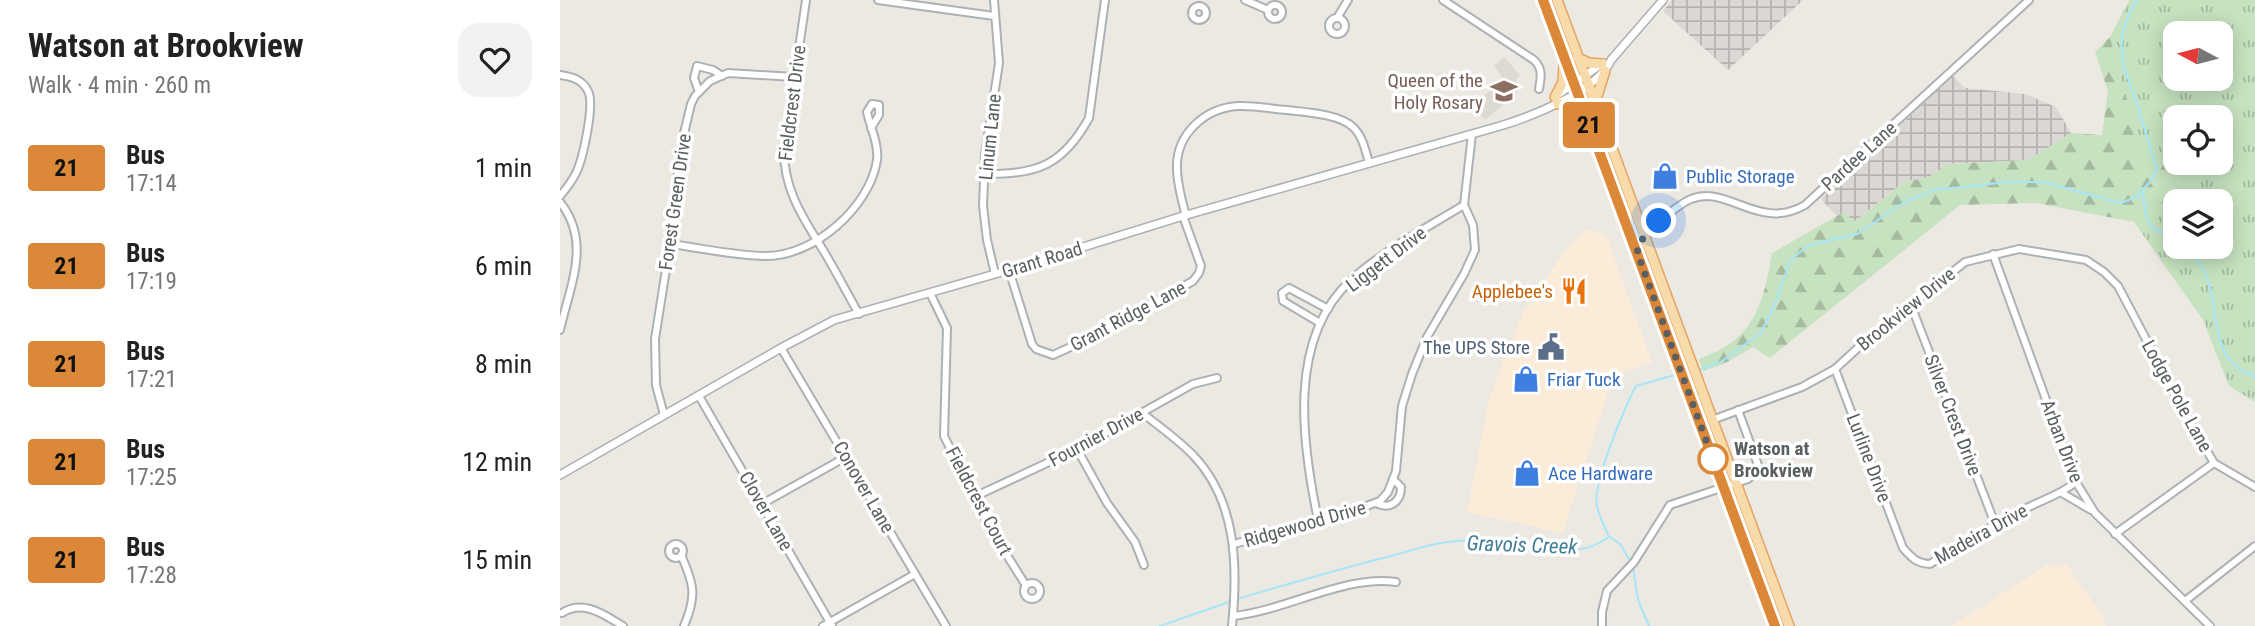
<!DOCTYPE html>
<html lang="en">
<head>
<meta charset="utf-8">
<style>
	:root { --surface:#fff; --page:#f2f2f2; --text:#222; --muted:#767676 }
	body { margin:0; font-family:"Roboto Condensed",sans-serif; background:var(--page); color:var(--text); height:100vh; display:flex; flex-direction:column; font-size:26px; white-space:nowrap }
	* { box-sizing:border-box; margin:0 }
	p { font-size:23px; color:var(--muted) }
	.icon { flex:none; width:38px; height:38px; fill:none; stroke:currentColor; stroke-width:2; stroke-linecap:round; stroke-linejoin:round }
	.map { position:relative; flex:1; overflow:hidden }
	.panel { display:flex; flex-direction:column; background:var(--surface); width:560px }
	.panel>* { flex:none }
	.badge { padding:0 14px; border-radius:5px; font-size:24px; line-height:46px }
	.needle { width:46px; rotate:277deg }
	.controls { position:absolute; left:1603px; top:21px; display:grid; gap:14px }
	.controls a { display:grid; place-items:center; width:70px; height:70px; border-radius:14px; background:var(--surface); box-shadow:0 4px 18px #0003; font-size:35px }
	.you { position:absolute; width:35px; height:35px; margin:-18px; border:5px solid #fff; border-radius:50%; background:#1a73e8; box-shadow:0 0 0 10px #1a73e833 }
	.map>.badge { position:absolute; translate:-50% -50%; box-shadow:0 0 0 4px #fff }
	.round { display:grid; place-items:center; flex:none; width:74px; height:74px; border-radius:21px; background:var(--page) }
	.head { display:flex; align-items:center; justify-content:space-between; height:119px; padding:0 28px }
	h1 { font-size:33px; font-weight:700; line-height:52px }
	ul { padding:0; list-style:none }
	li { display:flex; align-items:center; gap:21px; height:98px; padding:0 28px }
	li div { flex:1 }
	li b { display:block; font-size:26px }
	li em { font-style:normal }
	li .badge { min-width:77px; font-weight:700; text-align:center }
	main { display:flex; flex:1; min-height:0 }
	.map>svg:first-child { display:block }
	.commercial { fill:#fbebd9 }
	.industrial { fill:url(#industrial-grid) }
	.education { fill:#dfd9d3 }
	.forest { fill:url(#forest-firs) }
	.park { fill:url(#park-tufts); fill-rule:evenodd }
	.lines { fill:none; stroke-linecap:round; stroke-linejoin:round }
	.stream { stroke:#a6e6f8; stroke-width:2 }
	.minor-casing { stroke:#aeb1b4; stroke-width:10 }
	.tertiary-casing { stroke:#aeb1b4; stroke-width:10 }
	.primary-casing { stroke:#e5a462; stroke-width:12 }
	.minor { stroke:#fff; stroke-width:6 }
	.tertiary { stroke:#fff; stroke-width:7 }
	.primary { stroke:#f8dbab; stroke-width:9 }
	.line-casing { stroke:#fff; stroke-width:16 }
	.line { stroke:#db8839; stroke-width:10 }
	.walk { stroke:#5a5f62; stroke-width:7; stroke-dasharray:0 12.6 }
	.stop-dot { fill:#fff; stroke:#db8839; stroke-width:3.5 }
	.labels { text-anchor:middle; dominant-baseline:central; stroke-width:7; stroke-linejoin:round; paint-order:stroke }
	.education-label { font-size:19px; fill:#785e54; stroke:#fff; text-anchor:end }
	.street-label { font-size:19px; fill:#5a5f62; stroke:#fff }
	.shop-label { font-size:19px; fill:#366cbe; stroke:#fff; text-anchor:start }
	.food-label { font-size:19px; fill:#c56008; stroke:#fff; text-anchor:end }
	.service-label { font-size:19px; fill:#4e5e75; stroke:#fff; text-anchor:end }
	.stop-label { font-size:19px; font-weight:bold; fill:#5a5f62; stroke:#fff; text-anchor:start }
	.water-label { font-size:21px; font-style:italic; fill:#407d97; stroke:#fff }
</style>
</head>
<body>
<main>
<section class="panel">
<div class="head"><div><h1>Watson at Brookview</h1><p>Walk · 4 min · 260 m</p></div><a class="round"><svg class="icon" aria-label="heart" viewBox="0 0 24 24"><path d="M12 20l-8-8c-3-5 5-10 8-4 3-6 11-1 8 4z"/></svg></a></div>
<ul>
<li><span class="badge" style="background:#db8839;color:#111">21</span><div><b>Bus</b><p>17:14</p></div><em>1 min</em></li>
<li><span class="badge" style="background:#db8839;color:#111">21</span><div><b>Bus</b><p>17:19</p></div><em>6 min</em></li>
<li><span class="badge" style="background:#db8839;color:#111">21</span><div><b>Bus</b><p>17:21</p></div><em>8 min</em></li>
<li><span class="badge" style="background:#db8839;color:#111">21</span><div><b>Bus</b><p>17:25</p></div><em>12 min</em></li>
<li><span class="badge" style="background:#db8839;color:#111">21</span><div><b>Bus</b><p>17:28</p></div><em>15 min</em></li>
</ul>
</section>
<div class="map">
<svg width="1695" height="626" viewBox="0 0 1695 626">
	<defs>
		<pattern id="industrial-grid" width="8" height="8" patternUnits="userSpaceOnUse" patternTransform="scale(1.75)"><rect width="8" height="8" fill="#dbd7d4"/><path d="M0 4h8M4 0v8" fill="none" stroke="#b5b2af"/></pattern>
		<pattern id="forest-firs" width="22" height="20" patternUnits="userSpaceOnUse" patternTransform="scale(1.75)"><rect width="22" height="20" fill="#c7e2c0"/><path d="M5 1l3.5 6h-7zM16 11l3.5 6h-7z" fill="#a5ba9f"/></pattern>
		<pattern id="park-tufts" width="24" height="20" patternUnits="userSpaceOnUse" patternTransform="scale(1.75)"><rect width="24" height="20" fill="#c7e2c0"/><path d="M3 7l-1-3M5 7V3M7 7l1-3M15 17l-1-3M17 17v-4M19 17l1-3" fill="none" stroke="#a5ba9f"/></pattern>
	</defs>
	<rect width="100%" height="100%" fill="#ece8e2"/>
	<g class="commercial">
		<path d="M 1027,229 L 1047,237 L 1092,362 L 1053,377 L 1003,533 L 907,512 L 929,398 L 964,310 L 1010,244 Z"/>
		<path d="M 1487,565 L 1507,565 L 1540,612 L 1547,626 L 1391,626 Z"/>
	</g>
	<g class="industrial">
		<path d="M 1112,0 L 1243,0 L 1168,70 L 1103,11 Z"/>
		<path d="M 1393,76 L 1405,88 L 1465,94 L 1496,107 L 1511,133 L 1469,160 L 1387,164 L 1369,177 L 1344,182 L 1294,222 L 1284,212 L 1277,216 L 1261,199 Z"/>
	</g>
	<path class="education" d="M 944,57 L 960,75 L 956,80 L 959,88 L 956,94 L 925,120 L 912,105 L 944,80 L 934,66 Z"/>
	<path class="forest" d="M 1550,37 L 1582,153 L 1606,163 L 1614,196 L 1574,222 L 1476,203 L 1400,205 L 1210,358 L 1193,347 L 1164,364 L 1143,371 L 1139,359 C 1194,340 1203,306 1212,253 L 1284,212 L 1295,222 L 1344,182 L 1369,177 L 1387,164 L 1468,160 L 1511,133 L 1542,135 L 1548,91 L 1535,52 Z"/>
	<path class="park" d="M 1569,0 L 1695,0 L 1695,402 L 1669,386 L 1643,320 L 1574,222 L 1614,196 L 1606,163 L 1582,154 L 1550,37 ZM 1615,33 L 1661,33 L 1661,79 L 1615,79 ZM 1615,117 L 1661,117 L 1661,163 L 1615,163 ZM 1615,201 L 1661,201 L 1661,247 L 1615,247 Z"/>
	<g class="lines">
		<g class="stream">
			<path d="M 1583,193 C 1587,229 1586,223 1615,242"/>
			<path d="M 1621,247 C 1628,252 1637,258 1641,265 C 1664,304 1643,360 1695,376"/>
			<path d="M 1138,370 L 1161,362 L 1201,333 L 1216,301 L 1230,261 L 1240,252 L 1250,245 L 1297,234 L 1343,203 L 1373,190 L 1448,182 L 1483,182 L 1561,203 L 1576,197 L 1590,182 L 1597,169 C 1590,149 1585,130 1579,110 C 1564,67 1550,43 1577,0"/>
			<path d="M 1050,537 L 1060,544 L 1071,562"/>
			<path d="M 1073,567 L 1078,600 L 1089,626"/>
			<path d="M 677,599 C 728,584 779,569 831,556 C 850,551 869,544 888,542 C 902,540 917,540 931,540 C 974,538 1009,566 1049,537 C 1045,527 1039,516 1037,506 C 1032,484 1065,407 1076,386 L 1118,374"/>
			<path d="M 600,626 L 672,601"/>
		</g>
		<defs>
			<g id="minor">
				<path d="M 246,0 L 224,151 C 224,187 240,213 258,242 C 273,265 285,290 299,314"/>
				<path d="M 318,0 L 434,16"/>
				<path d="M 434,0 L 439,63 L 425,155 L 423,206 L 427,240 L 435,274"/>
				<path d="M 685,0 L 708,10"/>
				<path d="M 883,0 L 974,60 C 983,69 981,77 979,89"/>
				<circle cx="715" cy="12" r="7"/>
				<circle cx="639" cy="13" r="7"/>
				<path d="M 777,18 L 788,0"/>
				<circle cx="777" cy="26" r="8"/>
				<path d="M 0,75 C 12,77 22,79 28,91 C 35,104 23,159 16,173 C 12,181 6,189 0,196"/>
				<path d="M 139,92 L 134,78 L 137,66 L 153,70 L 162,76"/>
				<path d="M 425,174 C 477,175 503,165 529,118 L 545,0"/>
				<path d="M 0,202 C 32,242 10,285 0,330"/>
				<path d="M 626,216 C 622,201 617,184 617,168 C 616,134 645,108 678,106 C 694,105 711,109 727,110 C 745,112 781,114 794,128 C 803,137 805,150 809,162"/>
				<path d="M 1099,221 C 1109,214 1119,204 1131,199 C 1168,184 1198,232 1245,205 L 1469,0"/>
				<path d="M 110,244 C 142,248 175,256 207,256 C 254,256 310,207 317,160 C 319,144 310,127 307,112 L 312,104 L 319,105 L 319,115 L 311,128"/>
				<path d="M 1433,254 L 1516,482 L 1535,513 L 1650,626"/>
				<path d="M 449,270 L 472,344 L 476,349 L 493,355 L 526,340 L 633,281 L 639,273 L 641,266 L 623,216"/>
				<path d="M 370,293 L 387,328 L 384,436 L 428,525 L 465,584"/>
				<path d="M 1351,305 L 1435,524"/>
				<path d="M 760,323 L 723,301 L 722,293 L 729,288 L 768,309"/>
				<path d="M 221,348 L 386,626"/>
				<path d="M 1275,369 L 1343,548 C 1352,558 1356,563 1370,564 C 1399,546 1428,527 1459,512 C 1478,501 1499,496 1516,482"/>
				<path d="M 139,396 L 272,626"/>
				<path d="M 582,413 C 599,426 617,439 632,454 C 677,500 678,566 672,626"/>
				<path d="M 104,415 L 96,385 L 95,339 L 110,244 L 121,146 L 131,104 L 135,96 L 150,81 L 168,73 L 234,77"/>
				<path d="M 1152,420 L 1242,387 L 1275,369 L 1300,346 L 1405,262 L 1459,249 L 1526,260 L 1544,272 L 1558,286 L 1627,417 L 1654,463 L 1695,487"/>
				<path d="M 517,449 L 547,503 L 575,542 L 584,565"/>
				<path d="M 1502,493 L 1531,510"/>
				<path d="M 414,497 L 517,449 L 633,384 L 657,378"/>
				<path d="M 816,503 C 830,510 841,502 841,487 L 834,480"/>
				<path d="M 202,504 L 286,457"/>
				<path d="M 758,520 C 742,443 727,339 791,280 C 824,250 866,228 904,205 L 912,134"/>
				<path d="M 1555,534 L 1654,463"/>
				<path d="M 674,544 L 793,511 L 820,501 L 828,492 L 836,471 L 842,406 L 852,374 L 867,337 L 904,274 L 915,250 L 913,225 L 904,205"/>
				<circle cx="116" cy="551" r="7"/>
				<path d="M 121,555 C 134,584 137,596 124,626"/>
				<circle cx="472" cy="591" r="8"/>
				<path d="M 1625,601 L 1695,546"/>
				<path d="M 2,613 C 24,599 44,615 63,626"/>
				<path d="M 673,616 C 725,611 787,574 836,582"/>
				<path d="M 263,626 L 355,574"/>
				<path d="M 1042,626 L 1042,612 L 1047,591 L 1074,562 L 1110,505 L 1188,479 L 1197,472 L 1198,465 L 1178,410"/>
			</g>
			<g id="tertiary">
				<path d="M 996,96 L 1043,63"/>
				<path d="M 0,475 L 221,348 L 274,320 L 449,270 L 623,216 L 940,126 C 970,117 1038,91 1051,60 L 1103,0"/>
			</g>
			<g id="primary">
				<path d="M 983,0 L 1215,626"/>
				<path d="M 997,0 L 1229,626"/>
				<path d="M 1018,58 L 1029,63 L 1042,64"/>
				<path d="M 995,97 L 1003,82 L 1004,64"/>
				<path d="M 1035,103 L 1045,71"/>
				<path d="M 998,104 L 1012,105 L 1024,110"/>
				<path d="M 1082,236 L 1099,221"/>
			</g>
		</defs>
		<use href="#minor" class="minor-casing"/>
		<use href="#tertiary" class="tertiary-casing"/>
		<use href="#primary" class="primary-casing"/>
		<use href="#minor" class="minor"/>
		<use href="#tertiary" class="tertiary"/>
		<use href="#primary" class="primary"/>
	</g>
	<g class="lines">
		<defs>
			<path id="line" d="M 983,0 L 1215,626"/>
		</defs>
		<use href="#line" class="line-casing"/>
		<use href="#line" class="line"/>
		<path class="walk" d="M 1099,221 L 1086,231 L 1077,252 L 1153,459"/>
	</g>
	<defs>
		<symbol id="school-bare" viewBox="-9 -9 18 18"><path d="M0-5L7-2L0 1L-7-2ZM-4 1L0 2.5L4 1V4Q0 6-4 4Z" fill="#8d6e63" stroke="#fff" stroke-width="2.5" paint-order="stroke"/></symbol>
		<symbol id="shop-bare" viewBox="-9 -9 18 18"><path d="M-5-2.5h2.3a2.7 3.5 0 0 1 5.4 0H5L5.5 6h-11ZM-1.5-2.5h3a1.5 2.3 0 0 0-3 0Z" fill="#3f7fe0" stroke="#fff" stroke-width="2.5" paint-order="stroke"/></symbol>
		<symbol id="restaurant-bare" viewBox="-9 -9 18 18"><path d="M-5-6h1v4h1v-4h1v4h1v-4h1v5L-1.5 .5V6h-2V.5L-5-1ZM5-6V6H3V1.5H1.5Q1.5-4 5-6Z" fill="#e8710a" stroke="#fff" stroke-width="2.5" paint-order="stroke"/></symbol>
		<symbol id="civic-bare" viewBox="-9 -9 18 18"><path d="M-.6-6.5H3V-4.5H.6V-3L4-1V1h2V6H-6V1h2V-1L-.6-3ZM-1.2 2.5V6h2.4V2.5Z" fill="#5c6f8a" stroke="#fff" stroke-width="2.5" paint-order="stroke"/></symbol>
	</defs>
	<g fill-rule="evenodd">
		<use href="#school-bare" x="925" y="72" width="38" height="38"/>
		<use href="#shop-bare" x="1086" y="157" width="38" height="38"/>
		<use href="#restaurant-bare" x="995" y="272" width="38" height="38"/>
		<use href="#civic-bare" x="972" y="328" width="38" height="38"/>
		<use href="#shop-bare" x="947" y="360" width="38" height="38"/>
		<use href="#shop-bare" x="948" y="454" width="38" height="38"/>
	</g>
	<circle class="stop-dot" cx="1153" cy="459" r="14"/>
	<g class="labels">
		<g class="education-label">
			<text x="923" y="80">Queen of the<tspan x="923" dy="22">Holy Rosary</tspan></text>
		</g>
		<g class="street-label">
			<text transform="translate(232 103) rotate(-83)">Fieldcrest Drive</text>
			<text transform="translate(430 137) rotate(-84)">Linum Lane</text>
			<text transform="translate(1299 156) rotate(-42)">Pardee Lane</text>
			<text transform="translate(115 202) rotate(-82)">Forest Green Drive</text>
			<text transform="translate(826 259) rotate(-37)">Liggett Drive</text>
			<text transform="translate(482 260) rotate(-17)">Grant Road</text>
			<text transform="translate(1346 309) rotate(-39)">Brookview Drive</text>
			<text transform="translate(568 316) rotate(-28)">Grant Ridge Lane</text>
			<text transform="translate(1617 396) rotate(61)">Lodge Pole Lane</text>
			<text transform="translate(1393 415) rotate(69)">Silver Crest Drive</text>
			<text transform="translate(536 437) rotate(-28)">Fournier Drive</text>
			<text transform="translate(1502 441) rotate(69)">Arban Drive</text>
			<text transform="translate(1309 458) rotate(69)">Lurline Drive</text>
			<text transform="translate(304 487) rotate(60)">Conover Lane</text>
			<text transform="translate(419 501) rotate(62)">Fieldcrest Court</text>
			<text transform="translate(206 511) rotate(60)">Clover Lane</text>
			<text transform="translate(745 524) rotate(-16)">Ridgewood Drive</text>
			<text transform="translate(1421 534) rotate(-29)">Madeira Drive</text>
		</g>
		<g class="shop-label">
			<text x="1126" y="176">Public Storage</text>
			<text x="987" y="379">Friar Tuck</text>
			<text x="988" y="473">Ace Hardware</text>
		</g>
		<g class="food-label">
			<text x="993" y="291">Applebee's</text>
		</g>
		<g class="service-label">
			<text x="970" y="347">The UPS Store</text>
		</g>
		<g class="stop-label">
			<text x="1174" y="448">Watson at<tspan x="1174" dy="22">Brookview</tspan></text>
		</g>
		<g class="water-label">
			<text transform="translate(962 545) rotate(2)">Gravois Creek</text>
		</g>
	</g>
</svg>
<div class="controls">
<a><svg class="needle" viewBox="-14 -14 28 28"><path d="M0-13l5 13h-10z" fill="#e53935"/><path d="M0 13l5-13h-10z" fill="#767676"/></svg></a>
<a><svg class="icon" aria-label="locate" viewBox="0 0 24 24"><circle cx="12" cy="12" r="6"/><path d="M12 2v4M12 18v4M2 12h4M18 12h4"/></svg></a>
<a><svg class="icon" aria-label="layers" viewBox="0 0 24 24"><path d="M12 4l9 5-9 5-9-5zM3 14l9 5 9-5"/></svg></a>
</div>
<div class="you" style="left:1099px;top:221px"></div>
<b class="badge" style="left:1029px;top:125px;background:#db8839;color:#111">21</b>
</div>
</main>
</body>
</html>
